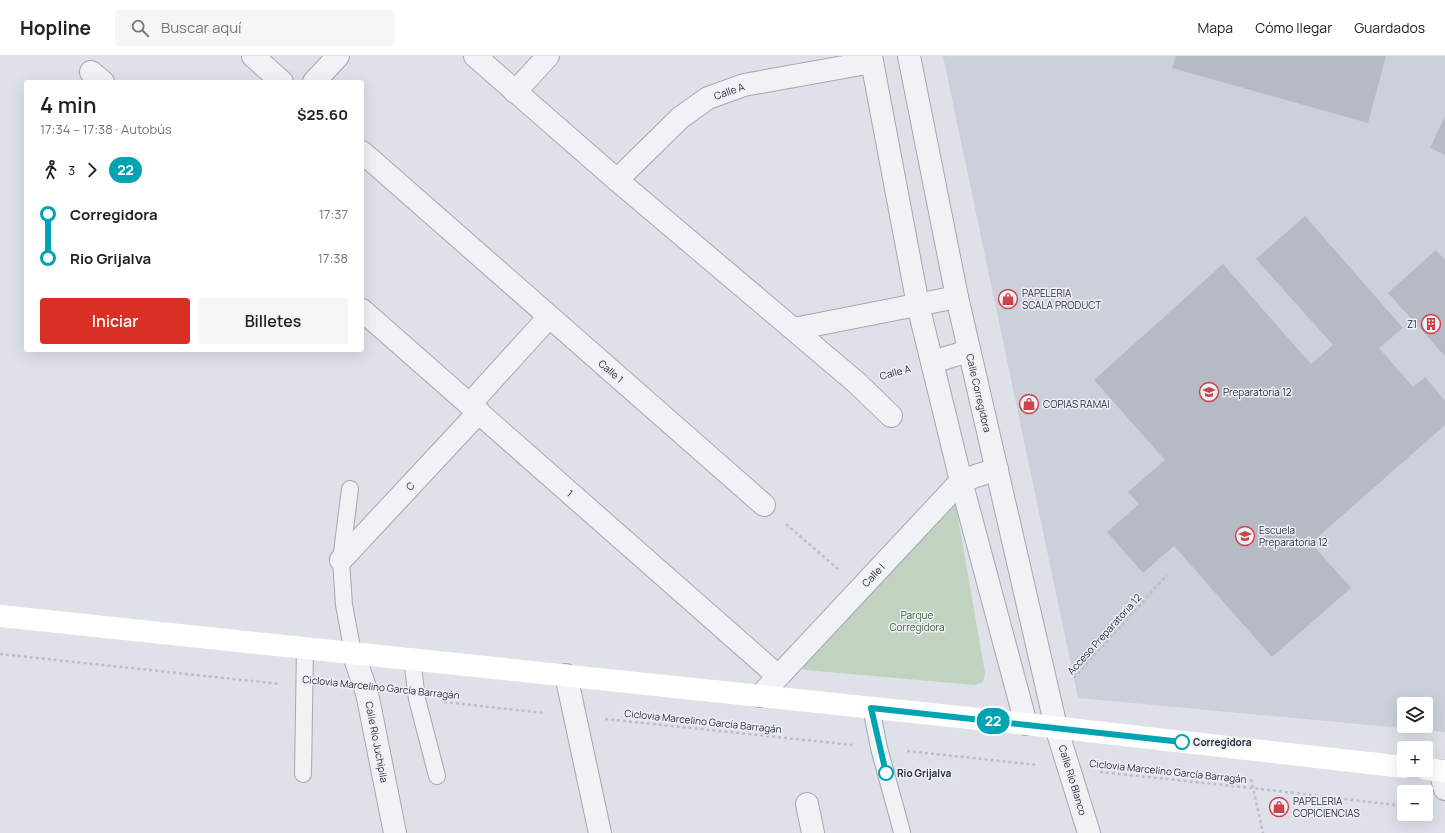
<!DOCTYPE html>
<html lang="es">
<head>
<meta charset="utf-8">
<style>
	:root { --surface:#fff; --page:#f6f6f6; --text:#222; --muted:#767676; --line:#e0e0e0; --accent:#d93025 }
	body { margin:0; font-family:Manrope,sans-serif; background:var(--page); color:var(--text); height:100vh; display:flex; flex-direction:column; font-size:15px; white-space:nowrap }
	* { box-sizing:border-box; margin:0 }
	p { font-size:13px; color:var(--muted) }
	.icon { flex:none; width:22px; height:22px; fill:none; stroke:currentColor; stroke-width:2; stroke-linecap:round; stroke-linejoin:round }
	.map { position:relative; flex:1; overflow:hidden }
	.drawer { position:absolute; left:24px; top:24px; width:340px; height:272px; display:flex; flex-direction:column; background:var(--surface); border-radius:4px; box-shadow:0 4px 16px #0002 }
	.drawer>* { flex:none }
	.badge { padding:0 8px; border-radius:13px; font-size:14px; line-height:26px }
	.tools { position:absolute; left:1397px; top:641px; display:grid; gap:8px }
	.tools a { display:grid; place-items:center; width:36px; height:36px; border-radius:4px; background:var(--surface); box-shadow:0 4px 16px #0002; font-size:20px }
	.map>.badge { position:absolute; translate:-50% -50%; box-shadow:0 0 0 2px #fff }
	.legs { display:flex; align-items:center; gap:6px; height:44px; padding:0 16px; font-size:13px }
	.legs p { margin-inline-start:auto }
	.head { display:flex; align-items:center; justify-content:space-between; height:68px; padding:0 16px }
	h1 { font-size:22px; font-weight:600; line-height:30px }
	.primary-button { display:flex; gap:8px; margin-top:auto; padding:8px 16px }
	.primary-button a { flex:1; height:46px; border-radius:4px; background:var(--accent); color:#fff; font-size:16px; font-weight:600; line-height:46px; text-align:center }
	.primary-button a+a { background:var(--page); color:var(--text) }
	ul { padding:0 16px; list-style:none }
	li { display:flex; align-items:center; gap:14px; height:44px; font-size:15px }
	li i { display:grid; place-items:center; width:6px; height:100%; margin:0 5px; background:currentColor }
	li i::after { content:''; width:10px; height:10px; margin:-5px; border:3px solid; border-radius:50%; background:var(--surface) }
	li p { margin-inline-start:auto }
	li:first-child i { background:linear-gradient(#0000 50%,currentColor 0) }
	li:last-child i { background:linear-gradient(currentColor 50%,#0000 0) }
	header { display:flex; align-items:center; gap:24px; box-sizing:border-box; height:56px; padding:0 20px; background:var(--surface); border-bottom:1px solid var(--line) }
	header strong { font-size:19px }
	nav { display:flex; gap:22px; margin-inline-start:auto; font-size:14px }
	.search { width:280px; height:36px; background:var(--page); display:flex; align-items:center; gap:10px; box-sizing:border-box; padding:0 14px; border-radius:4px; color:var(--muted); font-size:15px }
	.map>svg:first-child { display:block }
	.built { fill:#ccd0da; fill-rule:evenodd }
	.green { fill:#c2d2c0 }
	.building { fill:#b6bac5 }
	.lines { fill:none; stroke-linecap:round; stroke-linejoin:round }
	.service-casing { stroke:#a4a8b2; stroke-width:18 }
	.pedestrian-casing { stroke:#a4a8b2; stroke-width:24 }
	.minor-casing { stroke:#a4a8b2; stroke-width:24 }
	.tertiary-casing { stroke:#a4a8b2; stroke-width:24 }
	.path { stroke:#bdbfc6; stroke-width:2.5; stroke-dasharray:3 3; stroke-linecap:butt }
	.service { stroke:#f1f2f6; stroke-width:16 }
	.pedestrian { stroke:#f1f2f6; stroke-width:22 }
	.minor { stroke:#f1f2f6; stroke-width:22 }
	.tertiary { stroke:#f1f2f6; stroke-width:22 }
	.secondary { stroke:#fff; stroke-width:22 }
	.line-1-casing { stroke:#fff; stroke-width:9 }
	.line-1 { stroke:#00a3b4; stroke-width:6 }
	.stop-1-dot { fill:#fff; stroke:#00a3b4; stroke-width:2 }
	.labels { text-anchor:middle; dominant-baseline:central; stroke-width:3; stroke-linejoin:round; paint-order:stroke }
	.street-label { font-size:10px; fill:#282e3f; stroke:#eef0f5 }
	.poi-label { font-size:10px; fill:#282e3f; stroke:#eef0f5; text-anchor:start }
	.park-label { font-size:10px; fill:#385a35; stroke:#eef0f5 }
	.stop-label { font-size:10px; font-weight:bold; fill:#282e3f; stroke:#eef0f5; text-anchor:start }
</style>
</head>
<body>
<header>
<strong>Hopline</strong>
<div class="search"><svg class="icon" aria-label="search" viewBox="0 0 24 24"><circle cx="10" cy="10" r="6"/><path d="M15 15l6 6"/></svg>Buscar aquí</div>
<nav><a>Mapa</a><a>Cómo llegar</a><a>Guardados</a></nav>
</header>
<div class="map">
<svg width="1445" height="777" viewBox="0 0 1445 777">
	<rect width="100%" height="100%" fill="#dee1e8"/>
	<path class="built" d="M 943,0 L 1445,0 L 1445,676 L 1078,642 ZM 1404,648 L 1426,648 L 1426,670 L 1404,670 Z"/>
	<path class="green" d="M 955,444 L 985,617 L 983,626 L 975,629 L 805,614 L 799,609 Z"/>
	<g class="building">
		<path d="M 1176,0 L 1386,0 L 1368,67 L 1172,12 Z"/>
		<path d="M 1445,60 L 1445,99 L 1430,92 Z"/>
		<path d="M 1305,160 L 1403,272 L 1379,292 L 1413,331 L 1425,321 L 1445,345 L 1445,369 L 1311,487 L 1351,532 L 1272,601 L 1174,490 L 1143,517 L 1107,476 L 1139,448 L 1128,436 L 1165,404 L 1094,324 L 1223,208 L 1311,308 L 1333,289 L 1256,203 Z"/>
		<path d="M 1436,194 L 1445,204 L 1445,300 L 1388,237 Z"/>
	</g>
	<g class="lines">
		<defs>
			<g id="service">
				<path d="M 350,433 L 341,504 L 344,549 L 353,597"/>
				<path d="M 412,603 L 417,643 L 437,720"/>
				<path d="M 871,651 L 879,692 L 902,776"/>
				<path d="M 303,718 L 305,592"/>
			</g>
			<g id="pedestrian">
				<path d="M 91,16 L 103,26"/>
				<path d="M 314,26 L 338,0"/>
				<path d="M 362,254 L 778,620"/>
				<path d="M 470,348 L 549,261"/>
				<path d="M 341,504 L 479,356"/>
			</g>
			<g id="minor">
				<path d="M 253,0 L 282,26"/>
				<path d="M 475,0 L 617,124 L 857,327 L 891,360"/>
				<path d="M 515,36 L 548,0"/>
				<path d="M 362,96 L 764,449"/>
				<path d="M 617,124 L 680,62 L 708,42 L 744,29 L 872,6"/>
				<path d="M 794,273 L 957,241"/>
				<path d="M 353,597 L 367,637 L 395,777"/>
				<path d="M 760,640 L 961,425 L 997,413"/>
				<path d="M 1056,671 L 1089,777"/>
				<path d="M 1440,715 L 1445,733"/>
				<path d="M 807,748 L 813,777"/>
			</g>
			<g id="tertiary">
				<path d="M 871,0 L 918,249 L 961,425 L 1026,668"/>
				<path d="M 909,0 L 957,241 L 1056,671"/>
				<path d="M 932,306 L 969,295"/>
				<path d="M 566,619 L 600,777"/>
			</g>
		</defs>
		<use href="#service" class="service-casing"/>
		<use href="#pedestrian" class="pedestrian-casing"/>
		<use href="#minor" class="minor-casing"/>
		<use href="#tertiary" class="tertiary-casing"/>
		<g class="path">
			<path d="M 889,318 L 905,314"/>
			<path d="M 786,468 L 839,514"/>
			<path d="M 0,598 L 280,628"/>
			<path d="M 1074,622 L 1167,519"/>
			<path d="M 444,646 L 544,657"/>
			<path d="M 605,663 L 853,689"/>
			<path d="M 907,695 L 1038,709"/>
			<path d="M 1100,716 L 1252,732 L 1404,750"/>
			<path d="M 1251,723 L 1263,777"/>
		</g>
		<use href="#service" class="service"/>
		<use href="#pedestrian" class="pedestrian"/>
		<use href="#minor" class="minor"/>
		<use href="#tertiary" class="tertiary"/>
		<g class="secondary">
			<path d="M 0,560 L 1026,668 L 1404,711"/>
			<path d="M 1426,713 L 1445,715"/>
		</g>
	</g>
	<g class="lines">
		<defs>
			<path id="line-1" d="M 886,717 L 871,652 L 1182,686"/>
		</defs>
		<use href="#line-1" class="line-1-casing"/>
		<use href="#line-1" class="line-1"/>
	</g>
	<defs>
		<symbol id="shop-ring" viewBox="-11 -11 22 22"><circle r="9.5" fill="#eef0f5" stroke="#cd434b" stroke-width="1.5"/><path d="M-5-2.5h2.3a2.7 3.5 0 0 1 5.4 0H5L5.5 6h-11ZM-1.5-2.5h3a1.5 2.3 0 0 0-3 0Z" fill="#cd434b"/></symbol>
		<symbol id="building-ring" viewBox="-11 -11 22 22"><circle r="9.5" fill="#eef0f5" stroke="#cd434b" stroke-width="1.5"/><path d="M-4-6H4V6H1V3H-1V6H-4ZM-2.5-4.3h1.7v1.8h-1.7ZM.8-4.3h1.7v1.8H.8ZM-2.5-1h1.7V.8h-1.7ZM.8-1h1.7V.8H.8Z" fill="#cd434b"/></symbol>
		<symbol id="university-ring" viewBox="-11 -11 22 22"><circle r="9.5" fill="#eef0f5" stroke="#cd434b" stroke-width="1.5"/><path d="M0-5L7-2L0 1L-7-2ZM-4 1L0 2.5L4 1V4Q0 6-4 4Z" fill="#cd434b"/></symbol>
	</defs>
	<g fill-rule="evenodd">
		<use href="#shop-ring" x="997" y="232" width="22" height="22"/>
		<use href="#building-ring" x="1420" y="257" width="22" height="22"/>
		<use href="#university-ring" x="1198" y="325" width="22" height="22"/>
		<use href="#shop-ring" x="1018" y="337" width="22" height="22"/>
		<use href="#university-ring" x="1234" y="469" width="22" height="22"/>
		<use href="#shop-ring" x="1268" y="740" width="22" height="22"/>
	</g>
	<g class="stop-1-dot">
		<circle cx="1182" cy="686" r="7"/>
		<circle cx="886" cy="717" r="7"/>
	</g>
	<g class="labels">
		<g class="street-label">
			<text transform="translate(729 35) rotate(-19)">Calle A</text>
			<text transform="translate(611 315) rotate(41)">Calle 1</text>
			<text transform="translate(895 316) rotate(-15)">Calle A</text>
			<text transform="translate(979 337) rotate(77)">Calle Corregidora</text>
			<text transform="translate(410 430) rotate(-47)">C</text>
			<text transform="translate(570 437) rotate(41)">1</text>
			<text transform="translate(873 519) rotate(-47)">Calle I</text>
			<text transform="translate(1104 578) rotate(-48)">Acceso Preparatoria 12</text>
			<text transform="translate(381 631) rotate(6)">Ciclovia Marcelino García Barragán</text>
			<text transform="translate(703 665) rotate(6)">Ciclovia Marcelino García Barragán</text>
			<text transform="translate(377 686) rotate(79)">Calle Río Juchipila</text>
			<text transform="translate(1168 715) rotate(6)">Ciclovia Marcelino García Barragán</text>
			<text transform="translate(1073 724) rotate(73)">Calle Río Blanco</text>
		</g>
		<g class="poi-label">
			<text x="1022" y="237">PAPELERIA<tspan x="1022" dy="12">SCALA PRODUCT</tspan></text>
			<text x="1417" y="268" text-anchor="end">Z1</text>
			<text x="1223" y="336">Preparatoria 12</text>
			<text x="1043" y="348">COPIAS RAMAI</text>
			<text x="1259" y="474">Escuela<tspan x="1259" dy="12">Preparatoria 12</tspan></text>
			<text x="1293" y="745">PAPELERIA<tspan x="1293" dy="12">COPICIENCIAS</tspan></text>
		</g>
		<g class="park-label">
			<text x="917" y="559">Parque<tspan x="917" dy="12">Corregidora</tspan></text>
		</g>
		<g class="stop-label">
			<text x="1193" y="686">Corregidora</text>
			<text x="897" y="717">Rio Grijalva</text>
		</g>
	</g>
</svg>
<div class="tools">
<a><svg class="icon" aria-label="layers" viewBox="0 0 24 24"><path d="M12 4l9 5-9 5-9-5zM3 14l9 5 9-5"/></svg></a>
<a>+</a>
<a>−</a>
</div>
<b class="badge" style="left:993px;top:665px;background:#00a3b4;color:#fff">22</b>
<section class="drawer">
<div class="head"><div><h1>4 min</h1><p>17:34 – 17:38 · Autobús</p></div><b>$25.60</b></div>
<div class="legs"><svg class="icon" aria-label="walk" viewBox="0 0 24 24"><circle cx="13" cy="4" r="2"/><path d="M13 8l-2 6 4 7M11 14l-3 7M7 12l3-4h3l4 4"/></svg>3<svg class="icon" aria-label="forward" viewBox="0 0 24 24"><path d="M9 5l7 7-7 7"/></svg><b class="badge" style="background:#00a3b4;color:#fff">22</b></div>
<ul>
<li><i style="color:#00a3b4"></i><b>Corregidora</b><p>17:37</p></li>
<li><i style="color:#00a3b4"></i><b>Rio Grijalva</b><p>17:38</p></li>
</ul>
<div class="primary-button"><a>Iniciar</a><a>Billetes</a></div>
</section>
</div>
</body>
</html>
